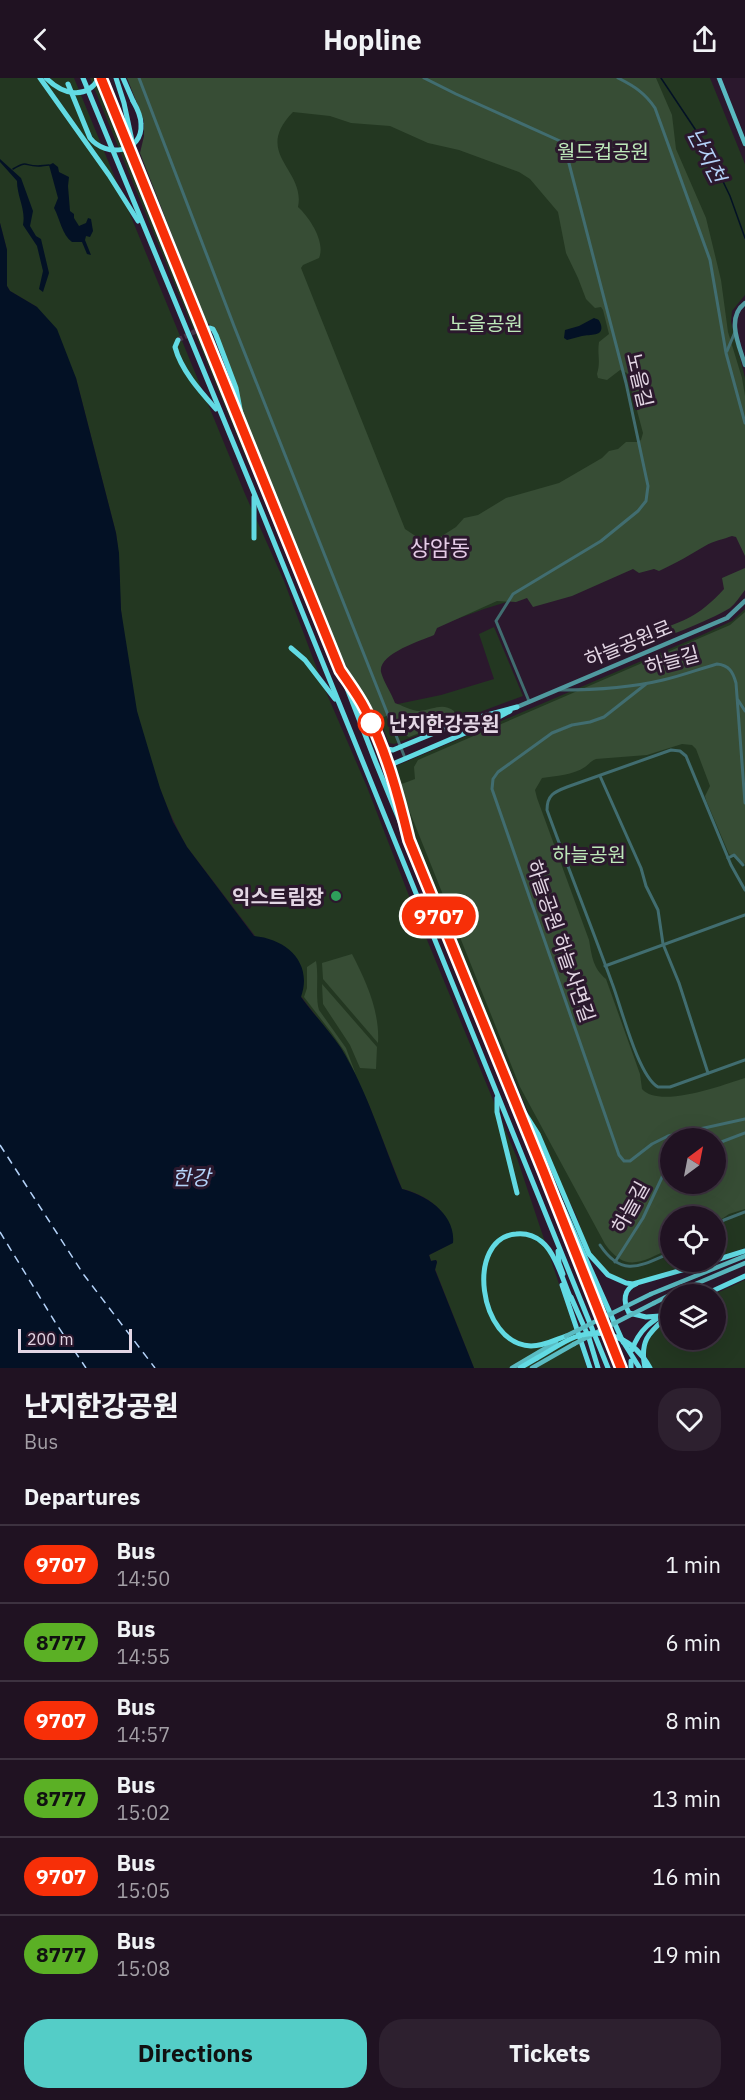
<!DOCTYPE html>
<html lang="en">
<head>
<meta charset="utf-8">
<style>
	:root { --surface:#201222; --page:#2d202f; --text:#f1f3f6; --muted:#a29ea5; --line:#3d3240; --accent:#54cdc7 }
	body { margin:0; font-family:"IBM Plex Sans","Noto Sans KR",sans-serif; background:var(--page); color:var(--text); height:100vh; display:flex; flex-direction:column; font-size:22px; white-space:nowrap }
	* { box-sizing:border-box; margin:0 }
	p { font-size:20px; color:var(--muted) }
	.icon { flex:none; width:33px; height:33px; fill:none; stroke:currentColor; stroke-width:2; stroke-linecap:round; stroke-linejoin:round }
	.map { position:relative; height:1290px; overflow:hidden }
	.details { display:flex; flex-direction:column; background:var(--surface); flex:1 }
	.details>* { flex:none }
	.badge { padding:0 12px; border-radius:20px; font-size:21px; line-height:39px }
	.needle { width:39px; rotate:32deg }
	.controls { position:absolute; left:660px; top:1050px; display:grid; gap:12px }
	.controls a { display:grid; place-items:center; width:66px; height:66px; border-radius:50%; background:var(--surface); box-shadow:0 6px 24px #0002,0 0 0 2px var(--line); font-size:30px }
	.scale { position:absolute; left:18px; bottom:15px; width:114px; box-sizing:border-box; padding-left:6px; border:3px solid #e3d6e4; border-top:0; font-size:16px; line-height:21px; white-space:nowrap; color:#e3d6e4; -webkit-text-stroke:4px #2b182d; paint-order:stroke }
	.map>.badge { position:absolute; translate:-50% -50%; box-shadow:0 0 0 3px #fff }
	h2 { padding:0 24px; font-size:22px; line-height:54px }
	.round { display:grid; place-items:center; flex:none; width:63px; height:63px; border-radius:24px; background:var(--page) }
	.overview { display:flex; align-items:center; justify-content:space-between; height:102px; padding:0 24px }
	h1 { font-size:28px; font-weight:800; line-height:45px }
	.primary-button { display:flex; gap:12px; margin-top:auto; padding:12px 24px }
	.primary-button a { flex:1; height:69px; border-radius:24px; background:var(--accent); color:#111; font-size:24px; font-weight:800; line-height:69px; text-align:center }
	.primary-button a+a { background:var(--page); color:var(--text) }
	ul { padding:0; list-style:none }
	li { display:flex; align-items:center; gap:18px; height:78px; padding:0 24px; border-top:2px solid var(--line) }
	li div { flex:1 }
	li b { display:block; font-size:22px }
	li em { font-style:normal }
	li .badge { min-width:66px; font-weight:700; text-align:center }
	header { display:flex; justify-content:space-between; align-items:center; height:78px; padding:0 24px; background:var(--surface); font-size:27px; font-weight:800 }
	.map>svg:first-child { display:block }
	.green { fill:#233721; fill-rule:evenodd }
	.forest { fill:#374d35; fill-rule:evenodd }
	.water { fill:#031125 }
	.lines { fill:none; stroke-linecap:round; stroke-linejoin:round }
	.stream { stroke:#031125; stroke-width:1.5 }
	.ferry { stroke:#b4d2f8; stroke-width:1.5; stroke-dasharray:8 6; stroke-linecap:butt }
	.highway-tunnel { stroke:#473448; stroke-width:5; stroke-dasharray:5 2.5; stroke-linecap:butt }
	.street { stroke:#416d70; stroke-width:3 }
	.secondary { stroke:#50999f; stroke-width:4.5 }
	.primary { stroke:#5abbc2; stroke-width:4.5 }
	.highway { stroke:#62dae3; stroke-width:5 }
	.primary-bridge { stroke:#5abbc2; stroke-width:4.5 }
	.highway-bridge { stroke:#62dae3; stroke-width:5 }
	.line-casing { stroke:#fff; stroke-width:14 }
	.line { stroke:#f72f08; stroke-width:9 }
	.stop-dot { fill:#fff; stroke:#f72f08; stroke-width:3 }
	.leisure-dot { fill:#2e9e5b; stroke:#2b182d; stroke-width:2 }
	.labels { text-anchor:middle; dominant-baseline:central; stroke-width:6; stroke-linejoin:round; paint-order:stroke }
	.park-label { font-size:20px; fill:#bde8b9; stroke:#2b182d }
	.street-label { font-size:20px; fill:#e3d6e4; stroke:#2b182d }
	.stop-label { font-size:20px; font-weight:bold; fill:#e3d6e4; stroke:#2b182d; text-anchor:start }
	.poi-label { font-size:20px; font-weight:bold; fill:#e3d6e4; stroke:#2b182d; text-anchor:end }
	.water-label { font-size:21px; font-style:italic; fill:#b4d2f8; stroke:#2b182d }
	.quarter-label { font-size:22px; fill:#e5cbe7; stroke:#2b182d }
</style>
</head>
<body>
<header><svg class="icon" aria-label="back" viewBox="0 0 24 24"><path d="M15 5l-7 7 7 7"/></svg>Hopline<svg class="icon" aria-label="share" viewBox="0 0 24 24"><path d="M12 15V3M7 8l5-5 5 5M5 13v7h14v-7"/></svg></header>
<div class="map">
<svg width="745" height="1290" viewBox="0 0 745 1290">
	<rect width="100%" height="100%" fill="#2b182d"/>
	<g class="green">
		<path d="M 0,0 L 74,0 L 245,416 L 284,503 L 323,607 L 367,709 L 411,823 L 517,1080 L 587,1290 L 474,1290 L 435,1191 L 437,1184 L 436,1182 L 431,1183 L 429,1177 L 452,1165 C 455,1137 427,1116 402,1111 L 369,1027 L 342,972 L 187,769 C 149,702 127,609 121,532 C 119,506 120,481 116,455 L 76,300 L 37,229 L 10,213 L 7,208 L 7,172 L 0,145 Z"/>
		<path d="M 90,0 L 94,0 L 251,386 L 249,387 Z"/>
		<path d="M 133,0 L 710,0 L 745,86 L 745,217 L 732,233 L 731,244 L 745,300 L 745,476 L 736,454 L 484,531 L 435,549 L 394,572 L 378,588 L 393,627 L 441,617 L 494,601 L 479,556 L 494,549 L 523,618 L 394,666 L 389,665 L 290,423 Z"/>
		<path d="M 745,531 L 745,1170 L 716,1180 L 716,1138 L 670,1138 L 670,1184 L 704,1184 L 635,1204 L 610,1197 L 599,1189 L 587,1169 L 577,1139 L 537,1056 L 433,807 L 392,694 L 394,689 L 702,557 L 732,543 ZM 670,1060 L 716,1060 L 716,1106 L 670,1106 Z"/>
		<path d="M 745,1202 L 745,1290 L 652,1290 C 637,1265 652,1255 670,1239 L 670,1262 L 716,1262 L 715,1216 Z"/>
	</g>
	<g class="forest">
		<path d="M 127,0 L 656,0 L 672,37 L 676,71 L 706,140 L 721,202 L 728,254 L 742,300 L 745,318 L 745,478 L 736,459 L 732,458 C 724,461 713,463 705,468 C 690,477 676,485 659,493 L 654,491 L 639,495 L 633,491 L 572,518 L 533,529 L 527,520 L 516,524 L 497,523 L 437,550 L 434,557 C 420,563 378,576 381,594 C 384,605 391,614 395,625 C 401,627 412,633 419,633 C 433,632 442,624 454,633 L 455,641 L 409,659 L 403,656 L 391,636 L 377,642 L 374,641 L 340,576 L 240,328 L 220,269 L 209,246 L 206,244 L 140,75 L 144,58 L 144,43 ZM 293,34 L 330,38 L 351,45 L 390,48 L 428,65 L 459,72 L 519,94 L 530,101 L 558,134 L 566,175 L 578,200 L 586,221 L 595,230 L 601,229 L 603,232 L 609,256 L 599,264 C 597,277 601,283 597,296 L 598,300 L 607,302 L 620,292 L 627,295 L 643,355 L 641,362 L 638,364 L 626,364 L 618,371 L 609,373 L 602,380 L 559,405 L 506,420 L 478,437 L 464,440 L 456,449 L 437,461 L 430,463 L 420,461 L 405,451 L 301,190 L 303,187 L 319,180 C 326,164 309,139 298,129 C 306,91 252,76 293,34 Z"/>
		<path d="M 745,490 L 745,512 C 740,518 736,525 730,530 C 718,538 654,567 643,562 L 646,556 C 680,545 699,539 724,511 L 722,500 Z"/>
		<path d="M 745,534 L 745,786 L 729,776 L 706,722 L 705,718 L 710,708 L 696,671 L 692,667 L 682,666 L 647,677 L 596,681 C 591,683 589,686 585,689 C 573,697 556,698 542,700 L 535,712 L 537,720 L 589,862 C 592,879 593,890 606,901 L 640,996 L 642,1011 C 659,1031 723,1007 745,1000 L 745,1131 L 729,1136 L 716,1145 L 716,1138 L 670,1138 L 670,1171 C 642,1183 626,1196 605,1166 L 520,1009 L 399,707 L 415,701 L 414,689 L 418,682 L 730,547 ZM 670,1060 L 716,1060 L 716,1106 L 670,1106 Z"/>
		<path d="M 352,876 C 366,903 380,934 378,965 L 323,901 L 322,885 Z"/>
		<path d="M 316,883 C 319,898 315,919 319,932 L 346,970 L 356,997 L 345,974 L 331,954 L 304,919 L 307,910 L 307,889 Z"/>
		<path d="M 322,906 L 377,969 L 376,991 L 360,990 L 350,967 L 323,926 Z"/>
	</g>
	<g class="water">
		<path d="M 0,81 L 21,100 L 33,133 L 30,148 L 36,158 L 41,161 L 49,195 L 43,214 L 39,211 L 43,193 L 37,168 L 23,147 C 26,131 17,119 17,103 L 0,84 Z"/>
		<path d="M 53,85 L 58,89 L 59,94 L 69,99 L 68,108 L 70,133 L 74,136 L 74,140 L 79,148 L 86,145 L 88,140 L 91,141 L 93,153 L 90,159 L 86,158 L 85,162 L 91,177 L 87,176 L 82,164 L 72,164 C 62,157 60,141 54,130 L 58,120 L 49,87 Z"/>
		<path d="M 0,145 L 7,172 L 7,208 L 10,213 L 37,229 L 57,251 L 76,300 L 116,455 L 119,475 L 121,532 L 137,633 L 160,710 L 173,744 L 187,769 L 254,858 C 287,861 313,885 301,919 C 314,937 329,952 341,970 C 368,1014 382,1064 402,1111 C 426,1117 456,1136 453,1165 L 429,1177 L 431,1183 L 436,1182 L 437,1184 L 435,1192 L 474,1290 L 0,1290 Z"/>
		<path d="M 594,240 C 599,242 599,241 601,247 C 604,259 590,256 582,258 C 577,259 572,261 567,262 L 564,260 L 565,252 L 579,248 Z"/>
	</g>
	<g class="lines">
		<g class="stream">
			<path d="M 661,0 L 705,66 L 730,118 L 745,160"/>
			<path d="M 13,91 C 29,82 23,88 38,88 C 42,88 45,87 49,87"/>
		</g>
		<g class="ferry">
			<path d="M 0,1067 L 84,1197 L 155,1290"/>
			<path d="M 0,1154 L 55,1244 L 86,1290"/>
		</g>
		<path class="highway-tunnel" d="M 178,262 L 196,253 L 210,250"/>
		<g class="street">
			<path d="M 139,0 L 234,248 L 405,680"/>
			<path d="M 424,0 L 456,16 L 560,63 L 565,70 L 626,305 L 648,408 L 646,423 L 638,433 L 601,463 L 513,516 L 496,543 L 529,623"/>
			<path d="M 618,0 C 634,8 645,15 655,30 L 710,182 L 726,275 L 745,345"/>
			<path d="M 727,273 L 735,254"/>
			<path d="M 646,606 L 604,639 L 590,644 L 572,647 L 552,655 L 498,694 L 493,701 L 492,711 L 619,1077 L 624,1083 L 630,1083 L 652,1066 L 668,1058 L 745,1041"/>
			<path d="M 560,612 C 595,612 630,610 663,602 C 681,598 699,591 717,586 C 729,587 733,594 736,605 L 745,725"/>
			<path d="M 738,622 L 745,633"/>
			<path d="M 600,698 L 641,790 L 646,808 L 658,832 L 663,866 L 679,905 L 708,995"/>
			<path d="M 728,780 L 734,777 L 743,787"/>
			<path d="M 745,812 L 731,787 L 686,678 L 680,673 L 671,672 L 567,709 C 554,714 547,717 547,732 C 568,790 591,847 612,905 C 621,928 638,998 658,1009 L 670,1009 L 745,982"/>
			<path d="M 605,888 L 745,837"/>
			<path d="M 716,1066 L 745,1055"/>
			<path d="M 716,1148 L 724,1142 L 745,1134"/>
			<path d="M 600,1167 C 622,1200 640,1188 670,1175"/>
			<path d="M 615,1184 L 643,1140 L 664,1095 L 670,1089"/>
		</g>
		<g class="secondary">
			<path d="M 745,225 C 725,240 740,269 745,287"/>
			<path d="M 517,629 L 727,540 L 745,523"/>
		</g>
		<g class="primary">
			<path d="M 719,0 L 745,66"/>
			<path d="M 651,1216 L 745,1178"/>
			<path d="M 672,1216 L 745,1185"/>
			<path d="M 654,1225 L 670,1217"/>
			<path d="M 512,1290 L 556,1264"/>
			<path d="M 532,1290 L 574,1266"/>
		</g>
		<g class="highway">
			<path d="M 40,0 L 109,97 L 138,143"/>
			<path d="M 83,0 L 261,432 L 608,1290"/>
			<path d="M 101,0 L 340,592 L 376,685 L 527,1053 L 621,1290"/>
			<path d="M 116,0 L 124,25 L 135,77"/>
			<path d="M 123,0 L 133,23"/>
			<path d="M 210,250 L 213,251 L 216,257 L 236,310 L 243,347"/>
			<path d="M 178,262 L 175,269 C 181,292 200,313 216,331"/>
			<path d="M 254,419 L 254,460"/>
			<path d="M 291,570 L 305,582 L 335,621"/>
			<path d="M 347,602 C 376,648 394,696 406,749"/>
			<path d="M 383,669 L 387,671 L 393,672 L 461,644 L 517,629"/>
			<path d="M 390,690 L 395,685 L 484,647 L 510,633"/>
			<path d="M 497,1020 L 497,1034 L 517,1115"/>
			<path d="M 519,1026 L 538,1056 L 589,1176 L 608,1197 L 626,1205 L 633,1206 L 710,1184"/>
			<path d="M 552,1109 L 561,1125 L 623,1264"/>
			<path d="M 558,1173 L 559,1185 L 563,1196"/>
			<path d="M 716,1182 L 745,1173"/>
			<path d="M 636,1206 C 623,1211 623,1224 629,1235 L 646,1239 L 660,1238"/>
			<path d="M 562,1207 L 590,1290"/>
			<path d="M 706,1216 L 745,1198"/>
			<path d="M 571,1219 L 589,1260 L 598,1290"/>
			<path d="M 566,1258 C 555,1262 544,1268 531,1268 C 478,1266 465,1160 516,1156 C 525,1155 535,1158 542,1164 C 555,1174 564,1205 571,1221"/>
			<path d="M 632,1272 C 639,1251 652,1243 670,1232"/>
			<path d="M 631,1283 L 631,1290"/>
			<path d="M 520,1290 L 537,1280"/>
			<path d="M 645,1290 C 639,1261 650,1254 670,1236"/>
		</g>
		<g class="primary-bridge">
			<path d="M 566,1258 L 651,1216"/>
			<path d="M 574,1266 L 654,1225"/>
		</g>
		<g class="highway-bridge">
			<path d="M 46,0 C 62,16 86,23 99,0"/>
			<path d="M 68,6 L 90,60 C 106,80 143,75 141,46 C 141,38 137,30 133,23"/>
			<path d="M 624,1265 L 639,1289"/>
			<path d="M 537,1280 C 550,1273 562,1264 575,1259 C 606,1248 635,1262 650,1290"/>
		</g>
	</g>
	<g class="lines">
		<defs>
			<path id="line" d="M 101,0 L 340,592 C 348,604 358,617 365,631 C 386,672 398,716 409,762 L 543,1092 L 621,1290"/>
		</defs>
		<use href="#line" class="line-casing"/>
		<use href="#line" class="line"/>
	</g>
	<circle class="stop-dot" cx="371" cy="645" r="12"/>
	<circle class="leisure-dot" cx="336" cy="818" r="6"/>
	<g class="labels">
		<g class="park-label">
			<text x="603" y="73">월드컵공원</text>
			<text x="486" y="245">노을공원</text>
			<text x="589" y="776">하늘공원</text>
		</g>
		<g class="street-label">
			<text transform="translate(640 302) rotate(77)">노을길</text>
			<text transform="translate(628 565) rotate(-22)">하늘공원로</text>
			<text transform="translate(672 582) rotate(-15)">하늘길</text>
			<text transform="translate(561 863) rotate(71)">하늘공원 하늘사면길</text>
			<text transform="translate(630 1129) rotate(-61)">하늘길</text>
		</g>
		<g class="stop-label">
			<text x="389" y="645">난지한강공원</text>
		</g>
		<g class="poi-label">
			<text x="324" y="818">익스트림장</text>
		</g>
		<g class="water-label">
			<text transform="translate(707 77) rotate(63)">난지천</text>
			<text x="191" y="1099">한강</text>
		</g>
		<g class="quarter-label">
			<text x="440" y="469">상암동</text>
		</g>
	</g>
</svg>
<div class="controls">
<a><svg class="needle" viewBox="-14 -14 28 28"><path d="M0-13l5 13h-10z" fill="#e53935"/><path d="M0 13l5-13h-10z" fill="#a29ea5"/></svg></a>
<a><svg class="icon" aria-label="locate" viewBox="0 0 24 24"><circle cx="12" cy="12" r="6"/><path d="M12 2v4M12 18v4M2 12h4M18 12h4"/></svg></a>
<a><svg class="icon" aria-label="layers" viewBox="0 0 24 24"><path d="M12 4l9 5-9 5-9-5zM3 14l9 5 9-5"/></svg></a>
</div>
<div class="scale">200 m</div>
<b class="badge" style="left:439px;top:838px;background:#f72f08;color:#fff">9707</b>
</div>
<section class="details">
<div class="overview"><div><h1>난지한강공원</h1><p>Bus</p></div><a class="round"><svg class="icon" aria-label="heart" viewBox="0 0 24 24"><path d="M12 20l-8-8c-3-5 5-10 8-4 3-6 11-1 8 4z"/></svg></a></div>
<h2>Departures</h2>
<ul>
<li><span class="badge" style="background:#f72f08;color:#fff">9707</span><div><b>Bus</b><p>14:50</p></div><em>1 min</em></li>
<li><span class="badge" style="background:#5bb025;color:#111">8777</span><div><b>Bus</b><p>14:55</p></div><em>6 min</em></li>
<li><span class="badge" style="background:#f72f08;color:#fff">9707</span><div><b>Bus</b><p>14:57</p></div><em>8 min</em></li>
<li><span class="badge" style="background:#5bb025;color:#111">8777</span><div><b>Bus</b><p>15:02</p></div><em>13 min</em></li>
<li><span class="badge" style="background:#f72f08;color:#fff">9707</span><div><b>Bus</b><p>15:05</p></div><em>16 min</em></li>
<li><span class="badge" style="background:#5bb025;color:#111">8777</span><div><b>Bus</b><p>15:08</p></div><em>19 min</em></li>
</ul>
<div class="primary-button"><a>Directions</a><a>Tickets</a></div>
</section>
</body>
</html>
